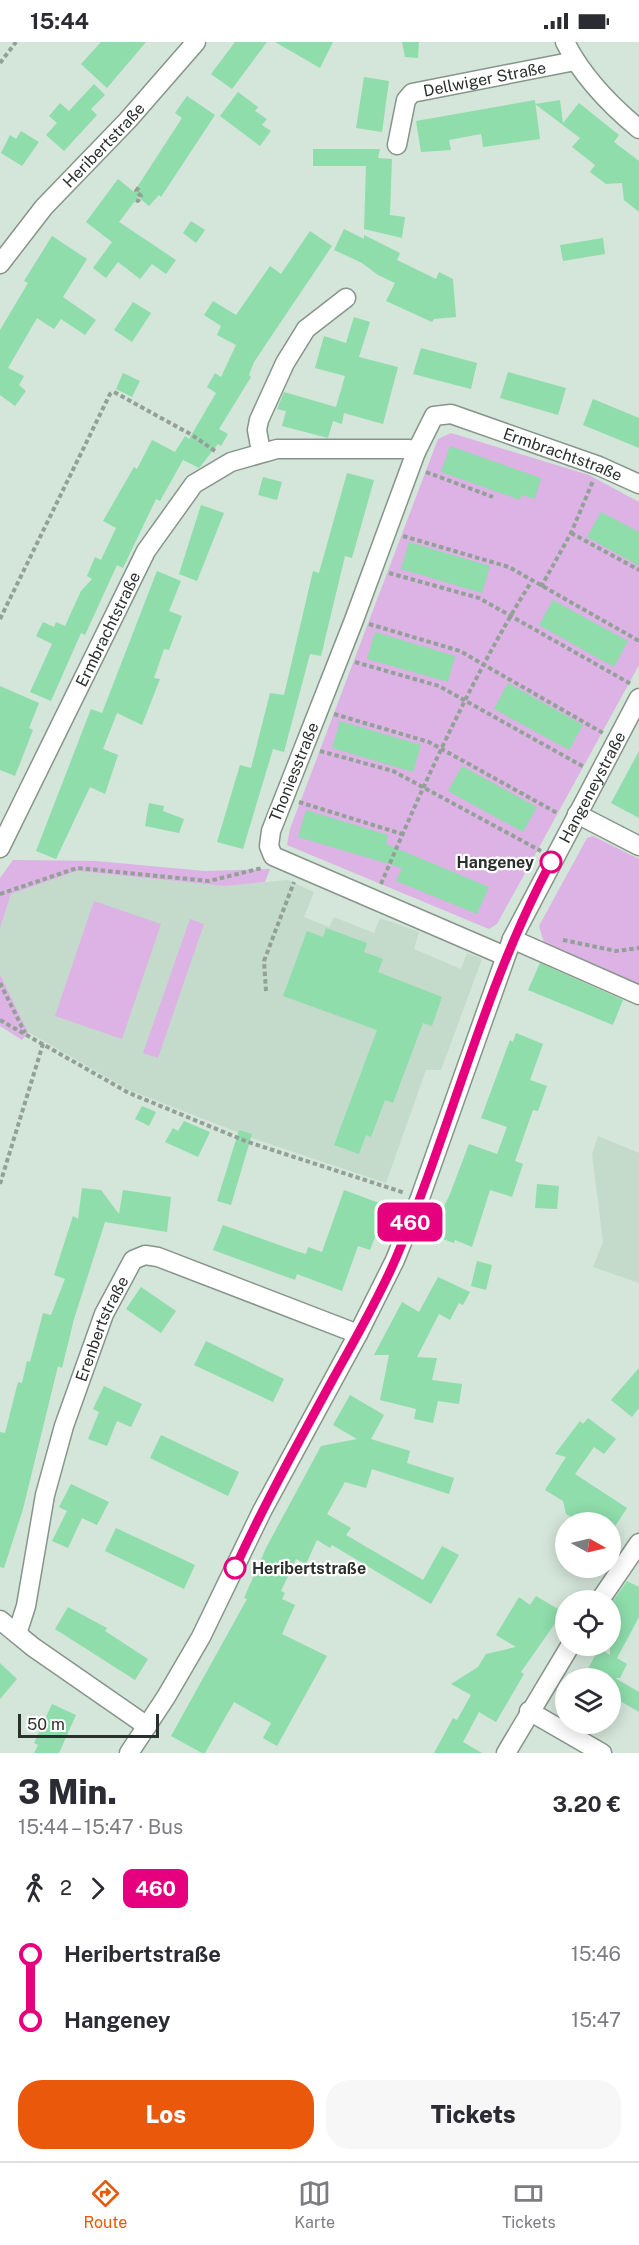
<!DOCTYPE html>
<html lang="de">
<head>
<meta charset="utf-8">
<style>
	:root { --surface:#fff; --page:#f7f7f7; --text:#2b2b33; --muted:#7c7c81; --line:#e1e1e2; --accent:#ea580c }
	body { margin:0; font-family:"Public Sans",sans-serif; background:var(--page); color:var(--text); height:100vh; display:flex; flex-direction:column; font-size:22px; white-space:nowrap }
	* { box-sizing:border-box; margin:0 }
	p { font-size:20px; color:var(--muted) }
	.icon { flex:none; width:33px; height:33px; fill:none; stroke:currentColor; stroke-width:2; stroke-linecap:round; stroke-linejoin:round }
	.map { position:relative; height:1711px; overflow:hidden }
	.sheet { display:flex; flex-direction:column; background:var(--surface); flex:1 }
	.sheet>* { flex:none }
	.badge { padding:0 12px; border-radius:9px; font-size:21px; line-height:39px }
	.needle { width:39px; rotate:98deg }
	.buttons { position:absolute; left:555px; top:1470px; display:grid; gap:12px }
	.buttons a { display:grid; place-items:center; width:66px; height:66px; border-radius:50%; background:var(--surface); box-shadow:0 3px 15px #0003; font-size:30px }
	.scale { position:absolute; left:18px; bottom:15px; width:141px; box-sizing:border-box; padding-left:6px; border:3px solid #2a302c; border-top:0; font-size:16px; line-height:21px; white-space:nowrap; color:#2a302c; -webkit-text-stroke:4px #fff; paint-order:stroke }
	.map>.badge { position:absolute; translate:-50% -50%; box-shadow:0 0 0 3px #fff }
	.legs { display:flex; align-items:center; gap:9px; height:66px; padding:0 18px; font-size:20px }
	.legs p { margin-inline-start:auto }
	.summary { display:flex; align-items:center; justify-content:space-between; height:102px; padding:0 18px }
	h1 { font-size:33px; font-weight:800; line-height:45px }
	.primary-button { display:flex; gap:12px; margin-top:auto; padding:12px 18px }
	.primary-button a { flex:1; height:69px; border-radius:24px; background:var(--accent); color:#fff; font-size:24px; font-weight:800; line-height:69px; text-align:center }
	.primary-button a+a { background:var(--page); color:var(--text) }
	ul { padding:0 18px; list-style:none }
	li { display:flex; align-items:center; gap:21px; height:66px; font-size:22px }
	li i { display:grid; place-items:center; width:9px; height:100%; margin:0 8px; background:currentColor }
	li i::after { content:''; width:15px; height:15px; margin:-8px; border:4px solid; border-radius:50%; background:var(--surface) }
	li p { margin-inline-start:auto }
	li:first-child i { background:linear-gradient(#0000 50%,currentColor 0) }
	li:last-child i { background:linear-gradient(currentColor 50%,#0000 0) }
	.status { display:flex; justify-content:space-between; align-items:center; height:42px; padding:0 30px; background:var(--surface); direction:ltr }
	.status svg { height:16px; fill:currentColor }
	.menu { display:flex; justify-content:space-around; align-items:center; height:84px; border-top:2px solid var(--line); background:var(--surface); font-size:16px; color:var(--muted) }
	.menu a { display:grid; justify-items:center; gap:3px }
	.menu .selected { color:var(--accent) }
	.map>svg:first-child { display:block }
	.built { fill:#c4dbcb }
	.green { fill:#dcb3e4 }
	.building { fill:#8eddab }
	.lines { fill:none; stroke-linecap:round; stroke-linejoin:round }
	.street-casing { stroke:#86958a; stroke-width:21 }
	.path { stroke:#93a097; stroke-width:4; stroke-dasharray:4.5 3; stroke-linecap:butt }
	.street { stroke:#fff; stroke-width:18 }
	.line-1-casing { stroke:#fff; stroke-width:14 }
	.line-1 { stroke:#e6007e; stroke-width:9 }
	.stop-1-dot { fill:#fff; stroke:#e6007e; stroke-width:3 }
	.labels { text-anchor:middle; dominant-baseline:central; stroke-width:4.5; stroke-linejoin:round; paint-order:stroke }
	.street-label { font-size:16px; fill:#2a302c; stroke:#fff }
	.stop-label { font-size:16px; font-weight:bold; fill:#2a302c; stroke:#fff; text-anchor:end }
</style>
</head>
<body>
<div class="status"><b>15:44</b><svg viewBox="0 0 49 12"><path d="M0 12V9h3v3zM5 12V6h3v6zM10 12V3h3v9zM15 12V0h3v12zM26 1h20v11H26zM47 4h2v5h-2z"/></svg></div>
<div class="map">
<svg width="639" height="1711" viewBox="0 0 639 1711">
	<rect width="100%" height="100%" fill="#d4e5d9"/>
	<g class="built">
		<path d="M 77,829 L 224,844 L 287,838 L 314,850 L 304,875 L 329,885 L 334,875 L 374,891 L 380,876 L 419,890 L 414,907 L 461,927 L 467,911 L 482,917 L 441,1028 L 426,1028 L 386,1141 L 255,1097 L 129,1048 L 28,990 L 0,932 L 0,886 L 11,852 Z"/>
		<path d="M 598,1094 L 639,1111 L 639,1241 L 593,1225 L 603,1200 L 592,1112 Z"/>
	</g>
	<g class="green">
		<path d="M 451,391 L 589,433 L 639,460 L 639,623 L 497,882 L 489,887 L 287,803 L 290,787 L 438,397 Z"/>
		<path d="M 593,794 L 639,817 L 639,947 L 545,904 L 539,884 L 587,796 Z"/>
		<path d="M 13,818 L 96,819 L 205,829 L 270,827 L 265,840 L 224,844 L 77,829 L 11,852 L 0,886 L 0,836 Z"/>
		<path d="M 94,859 L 161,882 L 122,997 L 55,974 Z"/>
		<path d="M 190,877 L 204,882 L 158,1016 L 143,1011 Z"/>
		<path d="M 0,932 L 28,990 L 22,998 L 0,984 Z"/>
	</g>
	<g class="building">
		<path d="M 101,0 L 146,0 L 107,46 L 81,22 Z"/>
		<path d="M 235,0 L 267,0 L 232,47 L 211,32 Z"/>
		<path d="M 275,0 L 333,0 L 320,26 Z"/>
		<path d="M 402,0 L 419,0 L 418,16 L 405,15 Z"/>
		<path d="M 364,35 L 389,39 L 382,90 L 356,86 Z"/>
		<path d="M 94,42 L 105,53 L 91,67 L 97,73 L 64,109 L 46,93 L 57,81 L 49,74 L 60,61 L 69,69 Z"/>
		<path d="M 238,50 L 258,65 L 255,69 L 267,77 L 262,83 L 271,89 L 260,104 L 220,74 Z"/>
		<path d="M 187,54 L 215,73 L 161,155 L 159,153 L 149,164 L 138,155 L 119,180 L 176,218 L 166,232 L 152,222 L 140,237 L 118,220 L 106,236 L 93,226 L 112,200 L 86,180 L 118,137 L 134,150 L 182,76 L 175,71 Z"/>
		<path d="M 535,58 L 540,97 L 483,105 L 481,92 L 449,98 L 451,108 L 421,110 L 416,79 Z"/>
		<path d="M 560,58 L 563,81 L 579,61 L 619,93 L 614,100 L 639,119 L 639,170 L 624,158 L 622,141 L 606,142 L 590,130 L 595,123 L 572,105 L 580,96 L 535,62 Z"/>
		<path d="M 21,89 L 39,100 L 22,124 L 1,111 L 10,93 L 16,97 Z"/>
		<path d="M 313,107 L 380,107 L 378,116 L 392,117 L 390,173 L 405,175 L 402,196 L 364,187 L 366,124 L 313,124 Z"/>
		<path d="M 191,179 L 205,188 L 196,201 L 183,191 Z"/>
		<path d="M 344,187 L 364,197 L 364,193 L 400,211 L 397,218 L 436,237 L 439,230 L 453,237 L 456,275 L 434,277 L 432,280 L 386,259 L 395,241 L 378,233 L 362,221 L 334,208 Z"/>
		<path d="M 310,189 L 332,204 L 254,320 L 249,333 L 251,335 L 219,387 L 228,392 L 221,404 L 218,402 L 199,426 L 183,418 L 160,459 L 156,457 L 123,526 L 117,523 L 85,593 L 81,591 L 51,659 L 30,650 L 52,602 L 36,594 L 43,580 L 54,585 L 56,580 L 65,584 L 81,549 L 92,537 L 87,534 L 95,515 L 101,518 L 116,486 L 103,479 L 134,425 L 137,427 L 152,398 L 175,410 L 185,394 L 189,397 L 216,351 L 207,345 L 215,331 L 221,335 L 236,303 L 217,293 L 221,284 L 204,273 L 213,259 L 236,273 L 270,224 L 281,232 Z"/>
		<path d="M 52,194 L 87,217 L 63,255 L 96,278 L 85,293 L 61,277 L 54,287 L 37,276 L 8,326 L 24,334 L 19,343 L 26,349 L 15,364 L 0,353 L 0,288 L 28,241 L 24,239 Z"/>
		<path d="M 603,196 L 605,212 L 563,219 L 560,203 Z"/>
		<path d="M 133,260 L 151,271 L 132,300 L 114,288 Z"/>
		<path d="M 354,275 L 370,280 L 359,315 L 398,325 L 383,382 L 344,371 L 342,382 L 333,379 L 328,396 L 282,384 L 286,369 L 277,367 L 284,350 L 336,365 L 345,334 L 315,326 L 324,294 L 346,301 Z"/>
		<path d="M 421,306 L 477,321 L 471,347 L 413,332 Z"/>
		<path d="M 508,330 L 566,346 L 558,373 L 500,356 Z"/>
		<path d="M 123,331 L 140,339 L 132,355 L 116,347 Z"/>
		<path d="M 593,357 L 639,376 L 639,406 L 583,383 Z"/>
		<path d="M 450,404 L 541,436 L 535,457 L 522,453 L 520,458 L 441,430 Z"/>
		<path d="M 347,431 L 374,438 L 352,516 L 345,514 L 321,614 L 310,612 L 284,710 L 273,707 L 243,807 L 217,800 L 240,723 L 251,726 L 270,651 L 284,653 L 313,529 L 319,531 Z"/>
		<path d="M 263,435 L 282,440 L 277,458 L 258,453 Z"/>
		<path d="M 201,463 L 224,471 L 197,539 L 179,532 Z"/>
		<path d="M 601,470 L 639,490 L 639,524 L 587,495 Z"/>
		<path d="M 409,500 L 490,524 L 482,551 L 401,527 Z"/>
		<path d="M 157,529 L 181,539 L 169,569 L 182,574 L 169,608 L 164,607 L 154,636 L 160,637 L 142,683 L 117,671 L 103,707 L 118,713 L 105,752 L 90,745 L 56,817 L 36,809 L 91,667 L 102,671 Z"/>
		<path d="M 553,558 L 628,599 L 614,625 L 539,583 Z"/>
		<path d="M 375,590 L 455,614 L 448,640 L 367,617 Z"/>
		<path d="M 508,641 L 583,683 L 569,708 L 494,667 Z"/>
		<path d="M 0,644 L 39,661 L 29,686 L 33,688 L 15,734 L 0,728 Z"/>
		<path d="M 340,679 L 421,703 L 413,730 L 332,706 Z"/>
		<path d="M 639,709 L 639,776 L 611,761 Z"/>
		<path d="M 462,724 L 537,765 L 523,790 L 448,749 Z"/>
		<path d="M 149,761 L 164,764 L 163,769 L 184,777 L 179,791 L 145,784 Z"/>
		<path d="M 306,768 L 388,793 L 386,802 L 489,845 L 477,872 L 396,839 L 402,826 L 298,795 Z"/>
		<path d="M 326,886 L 367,901 L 364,910 L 383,917 L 378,930 L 442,955 L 432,984 L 423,981 L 393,1061 L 385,1058 L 371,1095 L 366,1093 L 359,1112 L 334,1103 L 377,988 L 283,954 L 307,889 L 323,895 Z"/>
		<path d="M 540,921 L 623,958 L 613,983 L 528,948 Z"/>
		<path d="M 516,991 L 543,1002 L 530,1038 L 547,1044 L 538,1069 L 533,1068 L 515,1119 L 523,1122 L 512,1155 L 490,1148 L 472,1205 L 455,1198 L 454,1201 L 434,1194 L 438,1182 L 436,1181 L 450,1152 L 469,1102 L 497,1112 L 507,1085 L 481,1076 L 510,998 L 513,1000 Z"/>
		<path d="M 142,1064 L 156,1070 L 149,1084 L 135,1077 Z"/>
		<path d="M 184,1079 L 210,1090 L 198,1115 L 165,1100 L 173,1086 L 178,1089 Z"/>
		<path d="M 239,1088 L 252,1092 L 231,1163 L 217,1159 Z"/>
		<path d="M 537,1142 L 559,1144 L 557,1167 L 535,1166 Z"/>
		<path d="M 82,1146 L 101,1148 L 119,1172 L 123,1148 L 171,1155 L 167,1190 L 105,1180 L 74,1277 L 62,1326 L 58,1324 L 23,1467 L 4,1526 L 0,1525 L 0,1390 L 5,1391 L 18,1340 L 22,1341 L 27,1319 L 30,1320 L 43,1271 L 51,1273 L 65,1237 L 54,1233 L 73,1174 L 78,1177 Z"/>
		<path d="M 344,1148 L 387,1164 L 370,1208 L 358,1204 L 342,1249 L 297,1232 L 295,1238 L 213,1208 L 223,1183 L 296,1209 L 306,1212 L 308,1205 L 322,1210 Z"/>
		<path d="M 477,1219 L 492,1223 L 486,1248 L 471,1244 Z"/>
		<path d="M 438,1235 L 470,1250 L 463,1263 L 459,1261 L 450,1278 L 439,1272 L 417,1315 L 437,1316 L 432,1338 L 462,1342 L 459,1362 L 438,1359 L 433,1381 L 414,1377 L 416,1367 L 380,1358 L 389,1313 L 374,1313 L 402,1260 L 419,1270 Z"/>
		<path d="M 141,1245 L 176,1269 L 161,1291 L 126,1267 Z"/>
		<path d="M 206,1299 L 284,1337 L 273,1360 L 194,1323 Z"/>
		<path d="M 639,1326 L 639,1366 L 632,1375 L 611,1358 Z"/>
		<path d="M 104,1344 L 142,1362 L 131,1385 L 117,1379 L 107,1404 L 88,1397 L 99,1370 L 93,1367 Z"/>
		<path d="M 350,1353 L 384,1373 L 371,1397 L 410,1409 L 407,1421 L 454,1436 L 449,1452 L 372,1427 L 366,1446 L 345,1440 L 327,1472 L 351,1486 L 346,1493 L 423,1538 L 442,1504 L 459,1513 L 431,1562 L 332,1503 L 330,1506 L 317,1498 L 306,1522 L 296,1517 L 281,1549 L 285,1551 L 282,1557 L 295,1563 L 282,1592 L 327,1614 L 277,1704 L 263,1696 L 271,1681 L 234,1660 L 205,1711 L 202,1711 L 171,1694 L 247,1557 L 244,1556 L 266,1506 L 321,1404 L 357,1397 L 333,1383 Z"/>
		<path d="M 588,1376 L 616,1397 L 604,1412 L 594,1405 L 575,1432 L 627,1466 L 614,1486 L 611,1480 L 580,1480 L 566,1472 L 563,1459 L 545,1448 L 566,1415 L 555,1412 L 580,1379 L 583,1382 Z"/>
		<path d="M 161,1393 L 239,1430 L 228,1454 L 150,1416 Z"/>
		<path d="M 71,1442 L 109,1460 L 97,1483 L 82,1476 L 68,1506 L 52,1499 L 67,1469 L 59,1465 Z"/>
		<path d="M 116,1486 L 195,1523 L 184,1547 L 105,1509 Z"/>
		<path d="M 627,1539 L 639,1545 L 639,1575 L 617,1616 L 627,1622 L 620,1636 L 615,1636 L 639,1650 L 639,1670 L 610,1653 L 610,1636 L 583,1636 L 599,1606 L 610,1613 L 610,1563 Z"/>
		<path d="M 536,1554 L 563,1570 L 521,1630 L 524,1632 L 496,1680 L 479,1670 L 463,1700 L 482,1711 L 434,1711 L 453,1676 L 457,1678 L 471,1653 L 451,1642 L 478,1625 L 486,1612 L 516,1605 L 496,1593 L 519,1555 L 530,1563 Z"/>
		<path d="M 68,1565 L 107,1586 L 105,1589 L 148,1617 L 135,1638 L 55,1587 Z"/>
		<path d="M 0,1621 L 17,1637 L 0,1657 Z"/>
		<path d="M 52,1662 L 76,1673 L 59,1711 L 34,1711 L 38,1703 L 34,1701 Z"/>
	</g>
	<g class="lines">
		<defs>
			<g id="street">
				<path d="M 565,0 C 582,34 610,63 639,87"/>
				<path id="s1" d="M 397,103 L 406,58 L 412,51 L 575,19"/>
				<path id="s2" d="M 0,222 L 44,165 L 128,78 L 196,0"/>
				<path d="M 261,410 L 257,388 L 259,378 L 285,321 L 306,287 L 346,256"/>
				<path d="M 416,410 L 354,578 L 271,789 L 269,804 L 273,814 L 505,914"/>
				<path d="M 577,772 L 639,804"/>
				<path id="s3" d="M 0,806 L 146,509 L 194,442 L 231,420 L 277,407 L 409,407 L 416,410 L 434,374 L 451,372 L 599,424 L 639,442"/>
				<path d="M 512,897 L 639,953"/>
				<path d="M 600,1558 L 639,1501"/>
				<path d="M 0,1578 L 33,1605 L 147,1684"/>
				<path id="s4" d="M 17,1592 L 26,1564 L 45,1453 L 64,1384 L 104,1272 L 133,1218 L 145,1213 L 158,1215 L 358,1292"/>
				<path d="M 529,1669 L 602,1711"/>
				<path id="s5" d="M 129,1711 L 166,1655 L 201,1595 L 262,1469 L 358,1292 L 395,1218 L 420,1156 L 512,897 L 639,656"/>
				<path d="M 506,1711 L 570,1604"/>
			</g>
		</defs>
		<use href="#street" class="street-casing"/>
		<g class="path">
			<path d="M 0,21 L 16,0"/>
			<path d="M 136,158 L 138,159 L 141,154 L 136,149 L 139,145"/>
			<path d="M 426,430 L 493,455"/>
			<path d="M 571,491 L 639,528"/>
			<path d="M 403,494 L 509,525 L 639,599"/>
			<path d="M 389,531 L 479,556 L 631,642"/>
			<path d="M 541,545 L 571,491 L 593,439"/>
			<path d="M 0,577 L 110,352 L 114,350 L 192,393 L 215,409"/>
			<path d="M 369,582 L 460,609 L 603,691"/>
			<path d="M 355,620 L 439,644 L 584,725"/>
			<path d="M 334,672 L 429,700 L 559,772"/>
			<path d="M 320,709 L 393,729 L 541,809"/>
			<path d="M 299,760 L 402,792"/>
			<path d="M 381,842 C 425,739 472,635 531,540"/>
			<path d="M 0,852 L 77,826 L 209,839 L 262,826"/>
			<path d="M 563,898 L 616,909 L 639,906"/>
			<path d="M 0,941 L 25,991"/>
			<path d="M 266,949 L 264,919 L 294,840"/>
			<path d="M 0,978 L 129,1051 L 248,1100 L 405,1151"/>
			<path d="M 0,1142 L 43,1002"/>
		</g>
		<use href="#street" class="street"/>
	</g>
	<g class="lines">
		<defs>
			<path id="line-1" d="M 235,1526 C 265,1461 299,1399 333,1337 C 355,1297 378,1258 396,1216 C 452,1085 483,947 551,820"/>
		</defs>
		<use href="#line-1" class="line-1-casing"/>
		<use href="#line-1" class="line-1"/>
	</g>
	<g class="stop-1-dot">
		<circle cx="551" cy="820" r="10"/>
		<circle cx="235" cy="1526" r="10"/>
	</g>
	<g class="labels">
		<g class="street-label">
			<text stroke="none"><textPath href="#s1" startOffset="129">Dellwiger Straße</textPath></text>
			<text stroke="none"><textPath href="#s2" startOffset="158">Heribertstraße</textPath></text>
			<text stroke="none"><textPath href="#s3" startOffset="820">Ermbrachtstraße</textPath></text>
			<text stroke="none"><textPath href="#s3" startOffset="244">Ermbrachtstraße</textPath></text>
			<text transform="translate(294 730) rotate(-68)">Thoniesstraße</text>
			<text stroke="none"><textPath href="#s5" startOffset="1074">Hangeneystraße</textPath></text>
			<text stroke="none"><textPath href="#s4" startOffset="318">Erenbertstraße</textPath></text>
		</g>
		<g class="stop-label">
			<text x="534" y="820">Hangeney</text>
			<text x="252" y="1526" text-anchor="start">Heribertstraße</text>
		</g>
	</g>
</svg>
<div class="buttons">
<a><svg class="needle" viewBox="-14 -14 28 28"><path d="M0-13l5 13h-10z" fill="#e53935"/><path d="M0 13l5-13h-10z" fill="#7c7c81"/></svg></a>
<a><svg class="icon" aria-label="locate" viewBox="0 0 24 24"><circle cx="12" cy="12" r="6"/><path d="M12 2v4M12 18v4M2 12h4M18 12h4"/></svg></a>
<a><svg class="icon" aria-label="layers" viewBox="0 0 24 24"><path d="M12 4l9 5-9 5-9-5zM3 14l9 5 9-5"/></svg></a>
</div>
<div class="scale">50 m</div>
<b class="badge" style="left:410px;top:1180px;background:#e6007e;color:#fff">460</b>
</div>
<section class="sheet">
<div class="summary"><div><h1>3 Min.</h1><p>15:44 – 15:47 · Bus</p></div><b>3.20 €</b></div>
<div class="legs"><svg class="icon" aria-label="walk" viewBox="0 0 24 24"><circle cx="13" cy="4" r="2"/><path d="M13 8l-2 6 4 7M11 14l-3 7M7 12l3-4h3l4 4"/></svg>2<svg class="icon" aria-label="forward" viewBox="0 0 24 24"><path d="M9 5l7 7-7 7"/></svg><b class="badge" style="background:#e6007e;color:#fff">460</b></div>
<ul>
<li><i style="color:#e6007e"></i><b>Heribertstraße</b><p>15:46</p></li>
<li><i style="color:#e6007e"></i><b>Hangeney</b><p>15:47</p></li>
</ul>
<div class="primary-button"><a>Los</a><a>Tickets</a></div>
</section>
<nav class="menu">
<a class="selected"><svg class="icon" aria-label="directions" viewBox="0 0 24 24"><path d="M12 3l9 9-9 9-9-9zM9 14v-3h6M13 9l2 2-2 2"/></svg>Route</a>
<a><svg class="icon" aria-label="map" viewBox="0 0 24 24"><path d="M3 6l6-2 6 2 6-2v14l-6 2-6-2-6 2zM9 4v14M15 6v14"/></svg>Karte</a>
<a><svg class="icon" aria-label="tickets" viewBox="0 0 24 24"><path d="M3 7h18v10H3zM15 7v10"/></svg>Tickets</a>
</nav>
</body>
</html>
